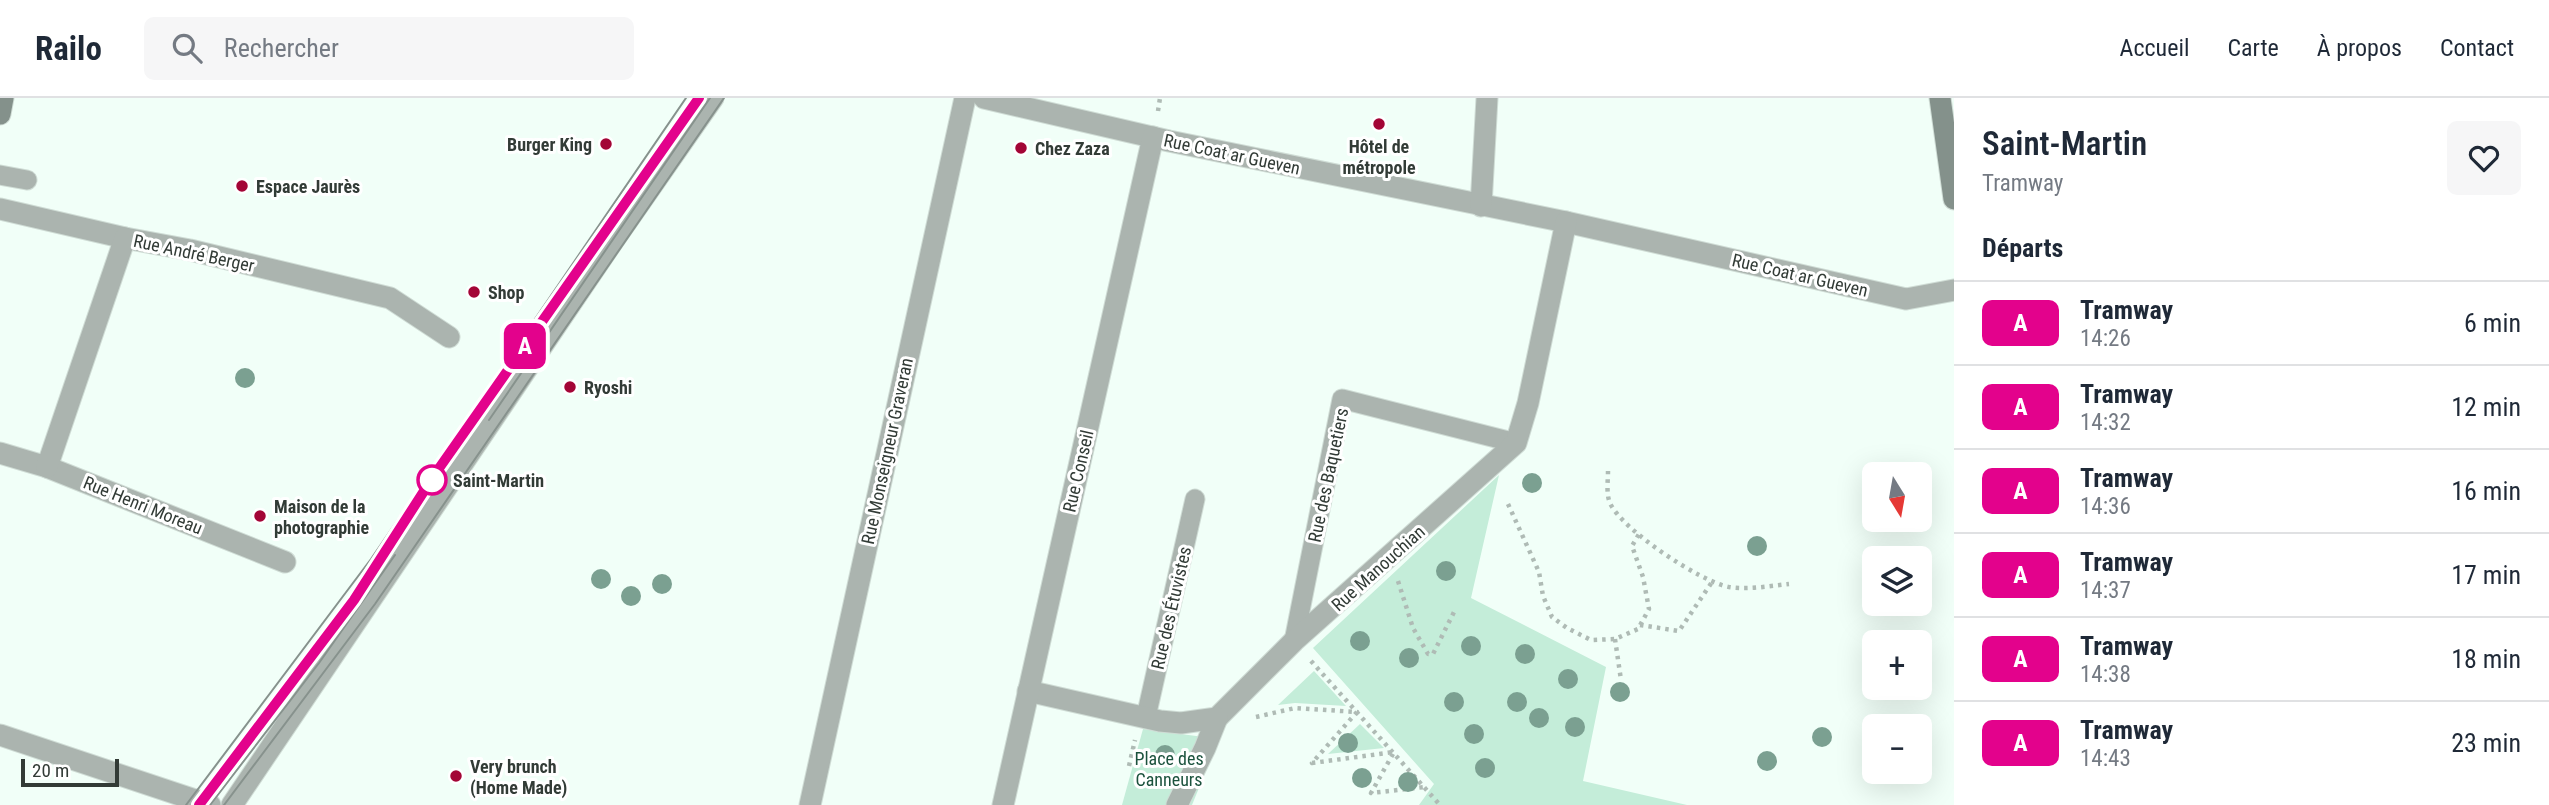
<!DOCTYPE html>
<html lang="fr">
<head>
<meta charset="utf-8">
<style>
	:root { --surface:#fff; --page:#f6f6f7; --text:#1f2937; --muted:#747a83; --line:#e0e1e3 }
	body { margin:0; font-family:"Roboto Condensed",sans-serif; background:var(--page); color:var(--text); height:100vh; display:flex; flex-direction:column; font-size:26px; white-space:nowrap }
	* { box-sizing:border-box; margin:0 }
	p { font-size:23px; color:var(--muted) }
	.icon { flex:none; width:38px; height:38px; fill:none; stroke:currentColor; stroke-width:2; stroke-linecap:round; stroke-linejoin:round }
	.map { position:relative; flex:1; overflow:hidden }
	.panel { display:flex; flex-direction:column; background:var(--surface); width:595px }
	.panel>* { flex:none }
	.badge { padding:0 14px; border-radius:10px; font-size:24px; line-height:46px }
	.needle { width:46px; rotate:169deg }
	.tools { position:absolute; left:1862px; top:364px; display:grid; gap:14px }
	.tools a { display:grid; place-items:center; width:70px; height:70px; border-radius:10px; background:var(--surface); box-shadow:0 7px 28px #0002; font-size:35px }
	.scale { position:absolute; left:21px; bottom:18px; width:98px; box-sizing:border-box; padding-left:7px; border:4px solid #323b36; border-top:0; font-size:19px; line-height:24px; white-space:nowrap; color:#323b36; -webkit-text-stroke:5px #fff; paint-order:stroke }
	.map>.badge { position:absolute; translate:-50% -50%; box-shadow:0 0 0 4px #fff }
	h2 { padding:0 28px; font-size:26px; line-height:63px }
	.round { display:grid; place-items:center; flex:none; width:74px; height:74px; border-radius:10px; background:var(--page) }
	.summary { display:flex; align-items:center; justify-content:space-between; height:119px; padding:0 28px }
	h1 { font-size:33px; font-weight:600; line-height:52px }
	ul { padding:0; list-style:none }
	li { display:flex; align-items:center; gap:21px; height:84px; padding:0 28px; border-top:2px solid var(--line) }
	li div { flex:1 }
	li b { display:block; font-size:26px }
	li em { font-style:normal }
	li .badge { min-width:77px; font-weight:700; text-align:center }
	header { display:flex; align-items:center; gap:42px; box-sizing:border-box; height:98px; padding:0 35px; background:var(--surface); border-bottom:2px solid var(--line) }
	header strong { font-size:33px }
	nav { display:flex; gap:38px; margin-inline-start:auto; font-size:24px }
	.search { width:490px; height:63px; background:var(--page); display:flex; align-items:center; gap:18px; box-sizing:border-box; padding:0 24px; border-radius:10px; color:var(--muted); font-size:26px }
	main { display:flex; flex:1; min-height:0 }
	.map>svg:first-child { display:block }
	.green { fill:#c4edd9 }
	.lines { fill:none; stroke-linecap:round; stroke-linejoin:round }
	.lane-casing { stroke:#cfdcd5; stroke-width:21 }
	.street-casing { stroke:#cfdcd5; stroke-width:23 }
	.secondary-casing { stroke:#cfdcd5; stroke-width:23 }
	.path { stroke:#afbbb5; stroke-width:4.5; stroke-dasharray:3.5 5; stroke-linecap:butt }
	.lane { stroke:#abb4af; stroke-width:19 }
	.street { stroke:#abb4af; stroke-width:21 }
	.secondary { stroke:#84918b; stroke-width:21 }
	.tram { stroke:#87928d; stroke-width:2 }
	.tree { fill:#7ba091 }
	.line-casing { stroke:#fff; stroke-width:16 }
	.line { stroke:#e3028c; stroke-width:10 }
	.poi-dot { fill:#a30536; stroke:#fff; stroke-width:2.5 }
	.stop-dot { fill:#fff; stroke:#e3028c; stroke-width:3.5 }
	.labels { text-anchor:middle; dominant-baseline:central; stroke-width:6; stroke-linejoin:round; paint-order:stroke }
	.poi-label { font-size:18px; font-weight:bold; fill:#323b36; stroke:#fff; text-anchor:start }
	.street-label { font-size:18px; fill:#323b36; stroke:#fff }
	.stop-label { font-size:18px; font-weight:bold; fill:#323b36; stroke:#fff; text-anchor:start }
	.park-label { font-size:18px; fill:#1b523d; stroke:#fff }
</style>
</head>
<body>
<header>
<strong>Railo</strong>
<div class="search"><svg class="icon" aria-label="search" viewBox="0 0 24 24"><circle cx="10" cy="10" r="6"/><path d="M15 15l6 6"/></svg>Rechercher</div>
<nav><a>Accueil</a><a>Carte</a><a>À propos</a><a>Contact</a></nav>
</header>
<main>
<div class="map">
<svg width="1954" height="707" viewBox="0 0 1954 707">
	<rect width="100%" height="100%" fill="#f1fff8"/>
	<g class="green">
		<path d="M 1499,377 L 1471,500 L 1606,569 L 1583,683 L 1687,707 L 1419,707 L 1434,686 L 1313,550 Z"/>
		<path d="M 1314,573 L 1346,608 L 1295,605 L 1278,607 Z"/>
		<path d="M 1360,626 L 1384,650 L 1328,656 Z"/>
		<path d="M 1143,631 L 1219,641 L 1192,707 L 1122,707 Z"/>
	</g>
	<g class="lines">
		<defs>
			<g id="lane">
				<path d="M 0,77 L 27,82"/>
				<path d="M 1294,543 L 1342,301 L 1516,345"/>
				<path d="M 1146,619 L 1195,401"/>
			</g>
			<g id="street">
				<path d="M 984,0 L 1169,43 L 1566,124 L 1906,201 L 1954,192"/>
				<path d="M 1481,108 L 1487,0"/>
				<path d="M 0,111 L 125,140"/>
				<path d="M 0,355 L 47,369 L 285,464"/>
				<path d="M 47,369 L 125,140 L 190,152 L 390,200 L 449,239"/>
				<path d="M 1028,593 L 1160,623 L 1181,625 L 1217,620 L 1294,543 L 1516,345 L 1528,305 L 1566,124"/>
				<path d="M 0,637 L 210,707"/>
				<path d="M 232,707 L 615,140 L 713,0"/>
				<path d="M 810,707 L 965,0"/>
				<path d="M 1003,707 L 1153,39"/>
				<path d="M 1177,707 L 1205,650 L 1217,620"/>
			</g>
			<g id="secondary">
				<path d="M 1940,0 L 1954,101"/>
				<path d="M 0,16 L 3,0"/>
			</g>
		</defs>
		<use href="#lane" class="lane-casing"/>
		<use href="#street" class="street-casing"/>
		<use href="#secondary" class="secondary-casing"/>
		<g class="path">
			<path d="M 1158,13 L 1160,0"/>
			<path d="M 1608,373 C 1608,383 1606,396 1610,405 C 1622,432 1701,484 1729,489 C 1749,492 1769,488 1789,486"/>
			<path d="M 1508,406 L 1539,474 L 1543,498 L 1552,519 L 1567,530 L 1591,542 L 1615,541 L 1638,531 L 1649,511 L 1643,479 L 1632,448 L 1639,436"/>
			<path d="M 1398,483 L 1413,530 L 1428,556 L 1433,556 L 1454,514"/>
			<path d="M 1640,527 L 1679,533 L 1712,484"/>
			<path d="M 1615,541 L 1621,582"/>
			<path d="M 1311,563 L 1440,707"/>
			<path d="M 1256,619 L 1295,610 L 1357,614 L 1312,665 L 1394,654 L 1371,695 L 1425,689"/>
			<path d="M 1129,668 L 1135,642"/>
		</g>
		<use href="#lane" class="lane"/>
		<use href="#street" class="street"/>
		<use href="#secondary" class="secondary"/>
		<g class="tram">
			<path d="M 489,322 L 710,0"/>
			<path d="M 186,707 L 371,461 L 686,0"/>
			<path d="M 210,707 L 319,565 L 395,457"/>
			<path d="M 224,707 L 375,506 L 724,0"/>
		</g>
	</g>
	<g class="tree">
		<circle cx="245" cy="280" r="10"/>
		<circle cx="1532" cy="385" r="10"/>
		<circle cx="1757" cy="448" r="10"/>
		<circle cx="1446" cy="473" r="10"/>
		<circle cx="601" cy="481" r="10"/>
		<circle cx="662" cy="486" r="10"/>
		<circle cx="631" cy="498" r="10"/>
		<circle cx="1360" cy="543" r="10"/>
		<circle cx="1471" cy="548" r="10"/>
		<circle cx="1525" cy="556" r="10"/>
		<circle cx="1409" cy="560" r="10"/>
		<circle cx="1568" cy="581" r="10"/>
		<circle cx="1620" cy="594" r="10"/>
		<circle cx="1454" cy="604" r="10"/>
		<circle cx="1517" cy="604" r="10"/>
		<circle cx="1539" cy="620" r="10"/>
		<circle cx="1575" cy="629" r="10"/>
		<circle cx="1474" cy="636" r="10"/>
		<circle cx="1822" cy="639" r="10"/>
		<circle cx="1348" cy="645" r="10"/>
		<circle cx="1165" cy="657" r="10"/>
		<circle cx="1767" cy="663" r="10"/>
		<circle cx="1485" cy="670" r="10"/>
		<circle cx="1362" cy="680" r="10"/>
		<circle cx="1408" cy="684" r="10"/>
	</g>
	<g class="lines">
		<defs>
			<path id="line" d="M 199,707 L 354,502 L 435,376 L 699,0"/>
		</defs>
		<use href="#line" class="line-casing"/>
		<use href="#line" class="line"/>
	</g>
	<g class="poi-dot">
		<circle cx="1379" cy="26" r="7"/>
		<circle cx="606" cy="46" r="7"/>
		<circle cx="1021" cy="50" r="7"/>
		<circle cx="242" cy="88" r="7"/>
		<circle cx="474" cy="194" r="7"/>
		<circle cx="570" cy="289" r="7"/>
		<circle cx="260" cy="418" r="7"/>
		<circle cx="456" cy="678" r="7"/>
	</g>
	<circle class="stop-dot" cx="432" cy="382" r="14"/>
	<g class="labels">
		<g class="poi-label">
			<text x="592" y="46" text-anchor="end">Burger King</text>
			<text x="1379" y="48" text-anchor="middle">Hôtel de<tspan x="1379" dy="21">métropole</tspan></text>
			<text x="1035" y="50">Chez Zaza</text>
			<text x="256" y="88">Espace Jaurès</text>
			<text x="488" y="194">Shop</text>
			<text x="584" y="289">Ryoshi</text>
			<text x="274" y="408">Maison de la<tspan x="274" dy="21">photographie</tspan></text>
			<text x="470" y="668">Very brunch<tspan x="470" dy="21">(Home Made)</tspan></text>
		</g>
		<g class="street-label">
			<text transform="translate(1232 56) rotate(12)">Rue Coat ar Gueven</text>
			<text transform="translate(194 155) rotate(12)">Rue André Berger</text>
			<text transform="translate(1800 177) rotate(13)">Rue Coat ar Gueven</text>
			<text transform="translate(887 353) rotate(-78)">Rue Monseigneur Graveran</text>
			<text transform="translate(1078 373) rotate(-77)">Rue Conseil</text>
			<text transform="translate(1328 377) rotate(-78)">Rue des Baquetiers</text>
			<text transform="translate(143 407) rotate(22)">Rue Henri Moreau</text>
			<text transform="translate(1378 470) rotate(-42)">Rue Manouchian</text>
			<text transform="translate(1171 510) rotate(-77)">Rue des Étuvistes</text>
		</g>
		<g class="stop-label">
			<text x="453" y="382">Saint-Martin</text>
		</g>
		<g class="park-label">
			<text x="1169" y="660">Place des<tspan x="1169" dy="21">Canneurs</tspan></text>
		</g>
	</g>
</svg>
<div class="tools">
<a><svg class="needle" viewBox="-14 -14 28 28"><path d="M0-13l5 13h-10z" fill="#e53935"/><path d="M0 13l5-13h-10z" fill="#747a83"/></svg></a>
<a><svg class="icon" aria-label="layers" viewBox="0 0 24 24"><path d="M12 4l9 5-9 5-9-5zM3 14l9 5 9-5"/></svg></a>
<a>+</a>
<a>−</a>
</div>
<div class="scale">20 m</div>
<b class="badge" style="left:525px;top:248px;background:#e3028c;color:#fff">A</b>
</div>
<section class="panel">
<div class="summary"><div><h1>Saint-Martin</h1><p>Tramway</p></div><a class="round"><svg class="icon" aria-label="heart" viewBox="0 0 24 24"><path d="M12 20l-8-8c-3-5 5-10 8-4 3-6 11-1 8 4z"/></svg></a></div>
<h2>Départs</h2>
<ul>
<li><span class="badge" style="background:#e3028c;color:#fff">A</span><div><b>Tramway</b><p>14:26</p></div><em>6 min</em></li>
<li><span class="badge" style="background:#e3028c;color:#fff">A</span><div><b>Tramway</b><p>14:32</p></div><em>12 min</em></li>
<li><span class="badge" style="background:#e3028c;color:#fff">A</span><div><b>Tramway</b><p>14:36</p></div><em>16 min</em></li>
<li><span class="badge" style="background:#e3028c;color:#fff">A</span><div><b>Tramway</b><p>14:37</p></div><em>17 min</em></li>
<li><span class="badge" style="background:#e3028c;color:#fff">A</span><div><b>Tramway</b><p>14:38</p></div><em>18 min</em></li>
<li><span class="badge" style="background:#e3028c;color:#fff">A</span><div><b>Tramway</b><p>14:43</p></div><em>23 min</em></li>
</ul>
</section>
</main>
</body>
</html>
